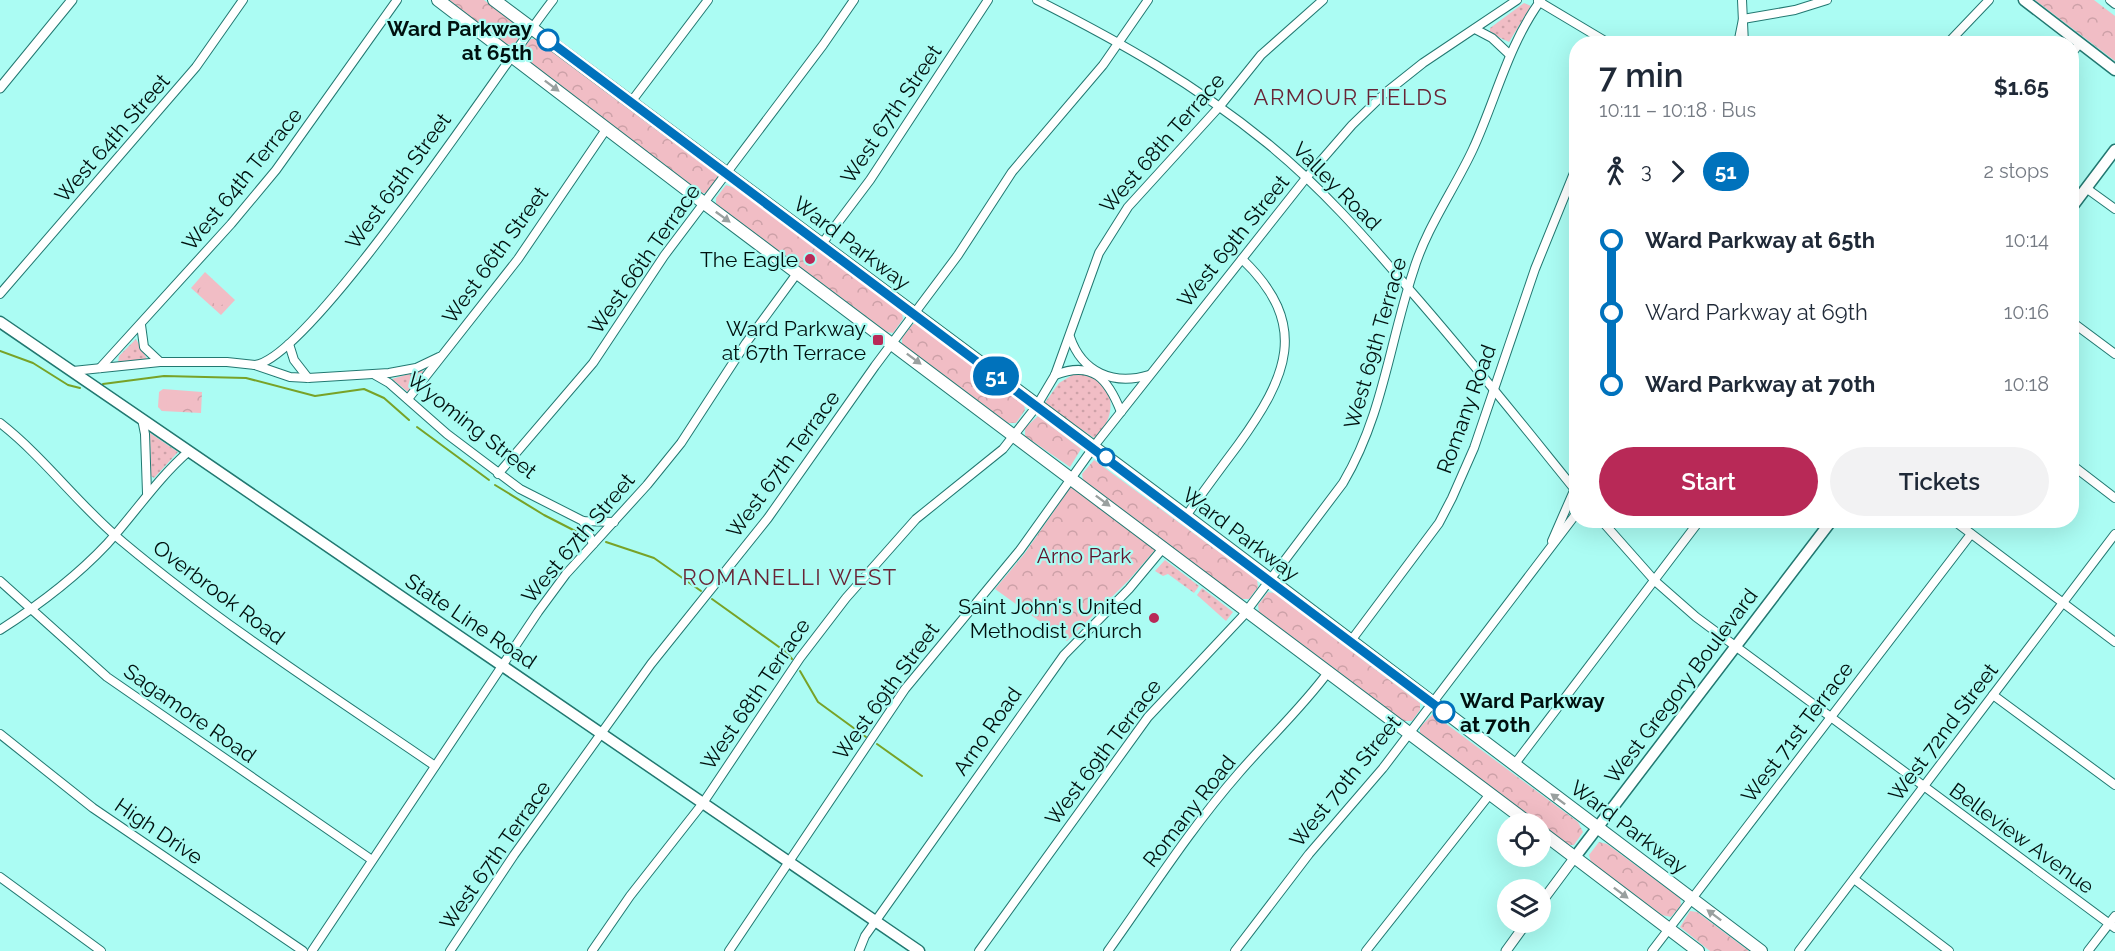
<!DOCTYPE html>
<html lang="en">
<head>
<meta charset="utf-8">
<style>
	:root { --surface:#fff; --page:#f2f2f3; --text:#1f2937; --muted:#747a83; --accent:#b82957 }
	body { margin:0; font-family:Raleway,sans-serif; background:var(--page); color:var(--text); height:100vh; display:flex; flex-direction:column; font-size:22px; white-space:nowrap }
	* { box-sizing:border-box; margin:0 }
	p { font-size:20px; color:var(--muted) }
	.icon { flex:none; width:33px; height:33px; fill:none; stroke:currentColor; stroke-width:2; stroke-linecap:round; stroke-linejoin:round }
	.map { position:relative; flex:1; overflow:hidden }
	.panel { position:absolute; left:1569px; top:36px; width:510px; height:492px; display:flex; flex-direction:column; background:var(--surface); border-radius:24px; box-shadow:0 6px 24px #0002 }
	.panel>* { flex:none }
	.badge { padding:0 12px; border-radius:20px; font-size:21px; line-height:39px }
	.buttons { position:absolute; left:1497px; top:813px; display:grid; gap:12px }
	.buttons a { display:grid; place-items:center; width:54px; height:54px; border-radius:50%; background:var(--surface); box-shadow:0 6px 24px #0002; font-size:30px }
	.map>.badge { position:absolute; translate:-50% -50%; box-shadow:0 0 0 3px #fff }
	.legs { display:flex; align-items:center; gap:9px; height:66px; padding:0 30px; font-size:20px }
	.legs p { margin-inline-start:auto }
	.summary { display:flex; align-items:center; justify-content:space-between; height:102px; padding:0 30px }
	h1 { font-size:33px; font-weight:600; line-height:45px }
	.cta { display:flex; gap:12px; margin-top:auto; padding:12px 30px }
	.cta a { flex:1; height:69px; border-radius:36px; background:var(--accent); color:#fff; font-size:24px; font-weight:600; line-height:69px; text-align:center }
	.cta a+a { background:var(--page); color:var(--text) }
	ul { padding:0 30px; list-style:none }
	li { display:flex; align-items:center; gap:21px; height:72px; font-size:22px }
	li i { display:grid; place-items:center; width:9px; height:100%; margin:0 8px; background:currentColor }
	li i::after { content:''; width:15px; height:15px; margin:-8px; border:4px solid; border-radius:50%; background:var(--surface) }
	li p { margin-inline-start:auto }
	li:first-child i { background:linear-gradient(#0000 50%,currentColor 0) }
	li:last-child i { background:linear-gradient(currentColor 50%,#0000 0) }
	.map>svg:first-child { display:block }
	.grass { fill:url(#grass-dots) }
	.park { fill:url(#park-crowns) }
	.pitch { fill:#f1bdc5 }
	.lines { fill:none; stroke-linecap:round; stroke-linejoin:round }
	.stream { stroke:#78a227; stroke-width:2 }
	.minor-casing { stroke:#227871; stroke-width:10 }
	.tertiary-casing { stroke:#227871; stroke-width:11 }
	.secondary-casing { stroke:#227871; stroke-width:13 }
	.primary-casing { stroke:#227871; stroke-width:14 }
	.minor { stroke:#fff; stroke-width:8 }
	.tertiary { stroke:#fff; stroke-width:9 }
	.secondary { stroke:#fff; stroke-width:10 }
	.primary { stroke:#fff; stroke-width:12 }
	.oneway { fill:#99a09f }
	.line-1-casing { stroke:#fff; stroke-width:14 }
	.line-1 { stroke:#0072bc; stroke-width:9 }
	.stop-1-dot { fill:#fff; stroke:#0072bc; stroke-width:3 }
	.poi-dot { fill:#b82957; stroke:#abfcf3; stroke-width:2 }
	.labels { text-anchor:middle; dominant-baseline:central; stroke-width:4.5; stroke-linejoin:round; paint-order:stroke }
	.stop-label { font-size:21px; font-weight:bold; fill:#00110f; stroke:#abfcf3; text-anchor:end }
	.street-label { font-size:21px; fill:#00110f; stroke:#abfcf3 }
	.poi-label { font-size:21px; fill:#00110f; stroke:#abfcf3; text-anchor:end }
	.park-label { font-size:21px; fill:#60122b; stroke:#abfcf3 }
	.neighbourhood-label { font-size:22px; letter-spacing:1.5px; fill:#692436; stroke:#abfcf3 }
</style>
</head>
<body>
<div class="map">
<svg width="2115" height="951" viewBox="0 0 2115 951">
	<defs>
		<pattern id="grass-dots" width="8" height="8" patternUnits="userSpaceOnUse" patternTransform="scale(1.5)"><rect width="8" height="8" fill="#f1bdc5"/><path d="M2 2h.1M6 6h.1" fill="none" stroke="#cda1a8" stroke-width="1.8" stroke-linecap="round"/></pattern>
		<pattern id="park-crowns" width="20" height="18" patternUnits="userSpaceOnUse" patternTransform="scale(1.5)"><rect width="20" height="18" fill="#f1bdc5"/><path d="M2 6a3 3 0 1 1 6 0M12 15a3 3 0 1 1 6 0" fill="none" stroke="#cda1a8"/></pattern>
	</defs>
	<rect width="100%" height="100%" fill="#abfcf3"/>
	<g class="grass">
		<path d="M 1524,3 L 1531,6 L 1509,42 L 1490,33 L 1490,28 Z"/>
		<path d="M 136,339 L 147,359 L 118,362 L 119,356 Z"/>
		<path d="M 422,370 L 424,374 L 408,392 L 392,379 Z"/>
		<path d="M 1074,374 C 1114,374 1122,414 1094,438 L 1044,404 L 1059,383 Z"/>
		<path d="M 150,433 L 178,452 L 154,478 L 151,476 Z"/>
		<path d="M 1165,560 L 1199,586 L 1194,593 L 1168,574 L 1163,576 L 1155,571 Z"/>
		<path d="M 1202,588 L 1233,612 L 1226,621 L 1197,595 Z"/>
	</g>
	<g class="park">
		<path d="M 447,0 L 484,0 L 521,28 L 522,33 L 514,45 L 506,44 Z"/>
		<path d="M 2035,0 L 2094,0 L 2115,16 L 2115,61 Z"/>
		<path d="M 531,39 L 537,39 L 716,173 L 718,177 L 707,193 L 702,193 L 522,57 L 521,51 Z"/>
		<path d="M 726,185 L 735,188 L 902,313 L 903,319 L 893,333 L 887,332 L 716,204 L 716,198 Z"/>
		<path d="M 205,272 L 235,300 L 221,315 L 191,288 Z"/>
		<path d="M 913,324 L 917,324 L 1024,405 L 1025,410 L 1016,423 L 1008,423 L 902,344 L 902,338 Z"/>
		<path d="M 163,389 L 202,392 L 201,413 L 162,411 L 158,407 L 159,392 Z"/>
		<path d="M 1038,416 L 1081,449 L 1070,467 L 1025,436 L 1025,428 Z"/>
		<path d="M 1094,460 L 1257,580 L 1258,587 L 1249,599 L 1241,599 L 1083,480 L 1082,474 Z"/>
		<path d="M 1070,488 L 1075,488 L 1154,547 L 1154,551 L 1128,581 L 1067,641 L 995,589 L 1025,553 Z"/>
		<path d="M 1268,592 L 1274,593 L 1420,703 L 1420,710 L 1412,721 L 1404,721 L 1259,612 L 1258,605 Z"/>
		<path d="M 1433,714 L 1578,822 L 1583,832 L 1574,845 L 1568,845 L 1420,733 L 1420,727 Z"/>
		<path d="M 1599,842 L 1607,844 L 1680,898 L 1681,905 L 1671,917 L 1662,915 L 1591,862 L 1589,855 Z"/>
		<path d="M 1690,911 L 1697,912 L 1749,951 L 1710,951 L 1680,927 Z"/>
	</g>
	<g class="pitch">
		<path d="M 207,280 L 228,298 L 219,308 L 199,290 Z"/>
		<path d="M 167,393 L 194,395 L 193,408 L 166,406 Z"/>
	</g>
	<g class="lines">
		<g class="stream">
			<path d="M 0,351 L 33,363 L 68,385 L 80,388"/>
			<path d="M 103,384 L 164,376 L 246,378 L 315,396 L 364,389 L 384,398 L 409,420"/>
			<path d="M 417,427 L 489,480"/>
			<path d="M 495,485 L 544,515 L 585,536"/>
			<path d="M 606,542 L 654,558 L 701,591"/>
			<path d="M 712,599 L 786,652 L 792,659"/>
			<path d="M 800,671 L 818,702 L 866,737"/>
			<path d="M 877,744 L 922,776"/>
		</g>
		<defs>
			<g id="minor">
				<path d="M 1037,0 C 1122,43 1193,83 1267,143 C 1320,186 1365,237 1409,289 C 1467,355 1521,423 1576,491"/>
				<path d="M 1742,0 L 1744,44"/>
				<path d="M 2110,0 L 2115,4"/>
				<path d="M 1538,1 L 1610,44"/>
				<path d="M 1475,29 L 1492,38 L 1509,54"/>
				<path d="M 1738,44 L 1743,19 L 1795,10 L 1827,0"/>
				<path d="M 1947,44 L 1989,0"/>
				<path d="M 2072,53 L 2080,43"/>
				<path d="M 631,102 L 708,0"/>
				<path d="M 2086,188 L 2115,209"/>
				<path d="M 821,245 L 870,180 L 988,0"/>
				<path d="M 0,294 L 196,67 L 243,0"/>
				<path d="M 2072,322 L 2115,354"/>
				<path d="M 141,325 L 144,347 L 160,362 L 227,362 L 255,365 L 290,377 L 308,378 L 389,373 L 416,368 L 439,357"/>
				<path d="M 1070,337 C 1082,372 1113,386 1149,375"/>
				<path d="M 289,344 L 294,360 L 308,378"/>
				<path d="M 255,365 C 312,358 506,59 553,0"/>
				<path d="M 100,368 L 231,224 L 276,170 L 397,0"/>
				<path d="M 73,371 L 160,362"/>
				<path d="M 375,375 L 389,383 L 447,434 L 520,489 L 583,521 L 614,522"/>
				<path d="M 1055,375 C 1093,360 1108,379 1121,412"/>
				<path d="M 408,399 L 518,259 L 607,128"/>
				<path d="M 142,419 L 145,434 L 147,493"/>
				<path d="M 0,423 C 45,458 80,507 124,543 C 222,625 330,694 435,766"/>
				<path d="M 2072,465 L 2115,498"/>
				<path d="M 498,474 L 593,363 L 664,256 L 823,45 L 854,0"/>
				<path d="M 1186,516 C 1203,492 1220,469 1238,445 C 1287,377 1311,325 1242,259"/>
				<path d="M 1601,520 L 1655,581 L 1696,617 L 2115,928"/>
				<path d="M 1953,520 L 2115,642"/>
				<path d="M 583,521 L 593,544"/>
				<path d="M 1552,541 L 1576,486"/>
				<path d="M 0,581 L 107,677 L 372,860"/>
				<path d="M 0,630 C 39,605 75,578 107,544 C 135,513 157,479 189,451"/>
				<path d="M 1350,642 L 1439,523 L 1452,498 L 1474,448 L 1535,269 L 1576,168"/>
				<path d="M 1993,695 L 2115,785"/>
				<path d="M 0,734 L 93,808 L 303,951"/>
				<path d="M 1514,765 L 1700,520"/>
				<path d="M 0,877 L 101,951"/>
				<path d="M 1854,879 L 1949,951"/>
				<path d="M 312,951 L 538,612 L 566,574 L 647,485 L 681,443 L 746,343 L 798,272"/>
				<path d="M 450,951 L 514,855 L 651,664 L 768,518 L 875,366 L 958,255 L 1012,172 L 1103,65 L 1148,0"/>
				<path d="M 592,951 L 630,896 L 703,803 L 800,658 L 846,598 L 916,519 L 1003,449 L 1036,407 L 1055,375 L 1099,253 L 1128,207 L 1220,106 L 1261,55 L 1323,0"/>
				<path d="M 729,951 L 905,689 L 1020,550 L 1098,441 L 1306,178 L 1352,125 L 1384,94 L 1423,63 L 1517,0"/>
				<path d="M 859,951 L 865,936 L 1064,655 L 1129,589 L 1164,547"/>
				<path d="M 979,951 L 1148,717 L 1242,617 L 1343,483 C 1383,415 1389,345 1413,272 C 1426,228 1454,190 1473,149 C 1496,99 1508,45 1541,0"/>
				<path d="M 1108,951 C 1150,892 1190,829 1238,774 C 1268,739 1301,709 1329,671"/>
				<path d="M 1235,951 L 1309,854 L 1383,768 L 1576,514"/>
				<path d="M 1366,951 L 1490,794"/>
				<path d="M 1652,951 L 1971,534"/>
				<path d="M 1799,951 L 2115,534"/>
				<path d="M 2088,951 L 2115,916"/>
			</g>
			<g id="tertiary">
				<path d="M 0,88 L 72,0"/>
				<path d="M 1540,904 L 1575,857"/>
				<path d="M 1506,951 L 1527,922"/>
			</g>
			<g id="secondary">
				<path d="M 2024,0 L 2115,70"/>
				<path d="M 2072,207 L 2115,150"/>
				<path d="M 0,322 L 919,951"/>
				<path d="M 1575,857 L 1832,520"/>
			</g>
			<g id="primary">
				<path d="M 438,0 L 704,203 L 1530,824"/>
				<path d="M 494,0 L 1186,516 L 1761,951"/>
				<path d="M 1540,831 L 1698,951"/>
			</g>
		</defs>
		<use href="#minor" class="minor-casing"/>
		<use href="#tertiary" class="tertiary-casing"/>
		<use href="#secondary" class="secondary-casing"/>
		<use href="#primary" class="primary-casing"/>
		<use href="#minor" class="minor"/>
		<use href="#tertiary" class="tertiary"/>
		<use href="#secondary" class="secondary"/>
		<use href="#primary" class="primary"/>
	</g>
	<defs><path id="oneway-solid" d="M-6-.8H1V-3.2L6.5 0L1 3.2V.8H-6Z" transform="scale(1.5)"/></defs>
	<g class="oneway">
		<use href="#oneway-solid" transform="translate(552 86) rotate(37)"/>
		<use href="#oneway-solid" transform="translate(723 217) rotate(36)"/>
		<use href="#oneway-solid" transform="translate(914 359) rotate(37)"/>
		<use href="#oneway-solid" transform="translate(1103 501) rotate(37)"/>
		<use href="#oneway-solid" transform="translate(1558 799) rotate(-143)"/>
		<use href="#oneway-solid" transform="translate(1621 893) rotate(37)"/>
		<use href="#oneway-solid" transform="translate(1714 915) rotate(-143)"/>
	</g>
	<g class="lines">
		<defs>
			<path id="line-1" d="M 548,40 L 1444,712"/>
		</defs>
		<use href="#line-1" class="line-1-casing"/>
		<use href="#line-1" class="line-1"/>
	</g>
	<g class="stop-1-dot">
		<circle cx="548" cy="40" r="10"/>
		<circle cx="1106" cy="457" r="8"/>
		<circle cx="1444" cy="712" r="10"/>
	</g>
	<g class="poi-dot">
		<circle cx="810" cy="259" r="6"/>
		<rect x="872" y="334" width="12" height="12" rx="3"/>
		<circle cx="1154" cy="618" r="6"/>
	</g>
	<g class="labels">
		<g class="stop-label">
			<text x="532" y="28">Ward Parkway<tspan x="532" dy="24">at 65th</tspan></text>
			<text x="1460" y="700" text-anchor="start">Ward Parkway<tspan x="1460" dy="24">at 70th</tspan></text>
		</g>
		<g class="street-label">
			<text transform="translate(891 114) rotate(-56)">West 67th Street</text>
			<text transform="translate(112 138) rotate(-49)">West 64th Street</text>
			<text transform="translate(1162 143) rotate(-49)">West 68th Terrace</text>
			<text transform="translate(242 179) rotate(-51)">West 64th Terrace</text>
			<text transform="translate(398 181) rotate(-54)">West 65th Street</text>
			<text transform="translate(1337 186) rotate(45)">Valley Road</text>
			<text transform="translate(1233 241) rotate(-51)">West 69th Street</text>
			<text transform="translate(852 243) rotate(37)">Ward Parkway</text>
			<text transform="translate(495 255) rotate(-54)">West 66th Street</text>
			<text transform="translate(644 259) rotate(-55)">West 66th Terrace</text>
			<text transform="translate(1375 343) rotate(-74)">West 69th Terrace</text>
			<text transform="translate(1466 409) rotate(-70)">Romany Road</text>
			<text transform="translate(472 425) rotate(38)">Wyoming Street</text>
			<text transform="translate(783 464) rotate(-54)">West 67th Terrace</text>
			<text transform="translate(1241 534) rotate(37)">Ward Parkway</text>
			<text transform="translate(578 538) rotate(-50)">West 67th Street</text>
			<text transform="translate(219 592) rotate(37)">Overbrook Road</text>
			<text transform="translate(471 621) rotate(34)">State Line Road</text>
			<text transform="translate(1681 686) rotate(-53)">West Gregory Boulevard</text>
			<text transform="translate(886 691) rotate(-54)">West 69th Street</text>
			<text transform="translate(755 694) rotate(-56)">West 68th Terrace</text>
			<text transform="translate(190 713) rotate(35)">Sagamore Road</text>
			<text transform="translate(987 731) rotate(-55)">Arno Road</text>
			<text transform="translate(1797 732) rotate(-53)">West 71st Terrace</text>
			<text transform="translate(1943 732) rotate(-53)">West 72nd Street</text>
			<text transform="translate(1103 752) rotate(-53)">West 69th Terrace</text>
			<text transform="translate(1345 781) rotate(-51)">West 70th Street</text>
			<text transform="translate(1189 811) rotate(-52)">Romany Road</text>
			<text transform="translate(1629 827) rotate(37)">Ward Parkway</text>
			<text transform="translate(159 831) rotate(34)">High Drive</text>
			<text transform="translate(2022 838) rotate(36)">Belleview Avenue</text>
			<text transform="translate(495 855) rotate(-55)">West 67th Terrace</text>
		</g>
		<g class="poi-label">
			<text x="798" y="259">The Eagle</text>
			<text x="866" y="328">Ward Parkway<tspan x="866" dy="24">at 67th Terrace</tspan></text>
			<text x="1142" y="606">Saint John's United<tspan x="1142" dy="24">Methodist Church</tspan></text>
		</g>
		<g class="park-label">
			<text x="1084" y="555">Arno Park</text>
		</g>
		<g class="neighbourhood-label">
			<text x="1351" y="97">ARMOUR FIELDS</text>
			<text x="790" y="577">ROMANELLI WEST</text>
		</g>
	</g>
</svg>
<div class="buttons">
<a><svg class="icon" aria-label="locate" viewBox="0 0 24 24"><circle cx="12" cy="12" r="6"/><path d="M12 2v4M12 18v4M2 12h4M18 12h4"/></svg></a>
<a><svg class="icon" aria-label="layers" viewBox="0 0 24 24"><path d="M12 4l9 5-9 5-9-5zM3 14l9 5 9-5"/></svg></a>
</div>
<b class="badge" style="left:996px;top:376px;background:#0072bc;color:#fff">51</b>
<section class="panel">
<div class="summary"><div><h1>7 min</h1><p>10:11 – 10:18 · Bus</p></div><b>$1.65</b></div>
<div class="legs"><svg class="icon" aria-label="walk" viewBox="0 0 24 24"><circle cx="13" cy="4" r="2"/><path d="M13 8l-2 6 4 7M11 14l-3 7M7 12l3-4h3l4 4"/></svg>3<svg class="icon" aria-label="forward" viewBox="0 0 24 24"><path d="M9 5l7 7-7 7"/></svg><b class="badge" style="background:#0072bc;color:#fff">51</b><p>2 stops</p></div>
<ul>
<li><i style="color:#0072bc"></i><b>Ward Parkway at 65th</b><p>10:14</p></li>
<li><i style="color:#0072bc"></i><span>Ward Parkway at 69th</span><p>10:16</p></li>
<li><i style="color:#0072bc"></i><b>Ward Parkway at 70th</b><p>10:18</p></li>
</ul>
<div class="cta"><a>Start</a><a>Tickets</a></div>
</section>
</div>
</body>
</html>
